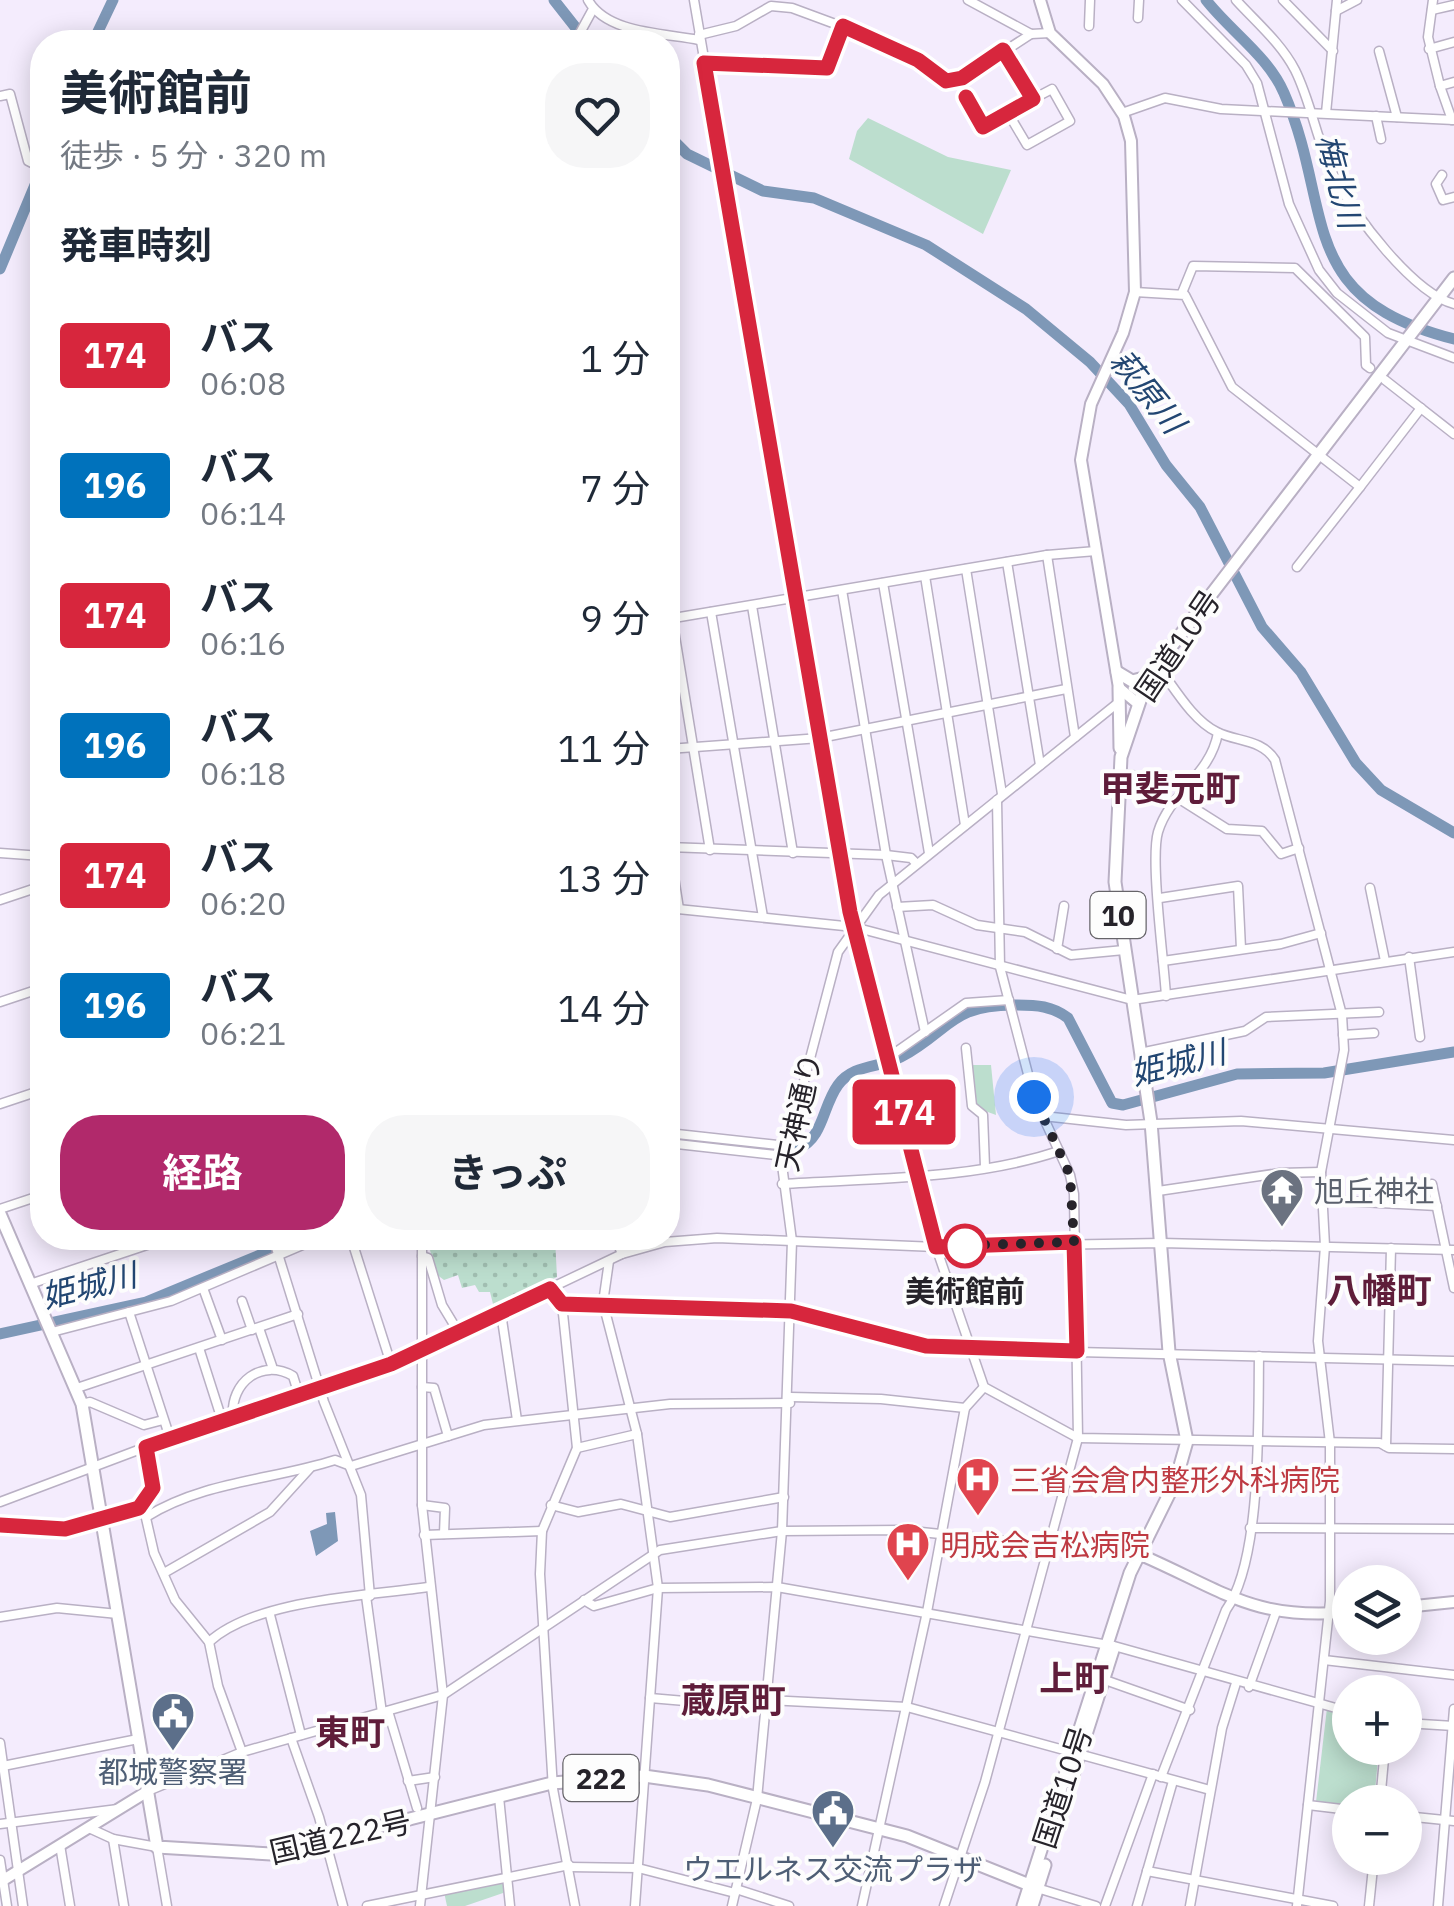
<!DOCTYPE html>
<html lang="ja">
<head>
<meta charset="utf-8">
<style>
	:root { --surface:#fff; --page:#f6f6f7; --text:#1f2937; --muted:#747a83; --accent:#b1296b }
	body { margin:0; font-family:"IBM Plex Sans","Noto Sans JP",sans-serif; background:var(--page); color:var(--text); height:100vh; display:flex; flex-direction:column; font-size:38px; white-space:nowrap }
	* { box-sizing:border-box; margin:0 }
	p { font-size:32px; color:var(--muted) }
	.icon { flex:none; width:55px; height:55px; fill:none; stroke:currentColor; stroke-width:2; stroke-linecap:round; stroke-linejoin:round }
	.map { position:relative; flex:1; overflow:hidden }
	.side { position:absolute; left:30px; top:30px; width:650px; height:1220px; display:flex; flex-direction:column; background:var(--surface); border-radius:40px; box-shadow:0 5px 25px #0003 }
	.side>* { flex:none }
	.badge { padding:0 20px; border-radius:8px; font-size:35px; line-height:65px }
	.tools { position:absolute; left:1332px; top:1565px; display:grid; gap:20px }
	.tools a { display:grid; place-items:center; width:90px; height:90px; border-radius:50%; background:var(--surface); box-shadow:0 5px 25px #0003; font-size:50px }
	.you { position:absolute; width:50px; height:50px; margin:-25px; border:8px solid #fff; border-radius:50%; background:#1a73e8; box-shadow:0 0 0 15px #1a73e833 }
	.map>.badge { position:absolute; translate:-50% -50%; box-shadow:0 0 0 5px #fff }
	h2 { padding:0 30px; font-size:38px; line-height:90px }
	.round { display:grid; place-items:center; flex:none; width:105px; height:105px; border-radius:40px; background:var(--page) }
	.headline { display:flex; align-items:center; justify-content:space-between; height:170px; padding:0 30px }
	h1 { font-size:48px; font-weight:700; line-height:75px }
	.action { display:flex; gap:20px; margin-top:auto; padding:20px 30px }
	.action a { flex:1; height:115px; border-radius:40px; background:var(--accent); color:#fff; font-size:40px; font-weight:700; line-height:115px; text-align:center }
	.action a+a { background:var(--page); color:var(--text) }
	ul { padding:0; list-style:none }
	li { display:flex; align-items:center; gap:30px; height:130px; padding:0 30px }
	li div { flex:1 }
	li b { display:block; font-size:38px }
	li em { font-style:normal }
	li .badge { min-width:110px; font-weight:700; text-align:center }
	.map>svg:first-child { display:block }
	.green { fill:#bcdece }
	.garden { fill:url(#garden-dots) }
	.water { fill:#7e98b7 }
	.lines { fill:none; stroke-linecap:round; stroke-linejoin:round }
	.river { stroke:#7e98b7; stroke-width:11 }
	.minor-casing { stroke:#b9b0c4; stroke-width:11 }
	.major-casing { stroke:#b9b0c4; stroke-width:14 }
	.highway-casing { stroke:#b9b0c4; stroke-width:15 }
	.minor { stroke:#fff; stroke-width:8 }
	.major { stroke:#fff; stroke-width:10 }
	.highway { stroke:#fff; stroke-width:11 }
	.line-casing { stroke:#fff; stroke-width:22 }
	.line { stroke:#d7263d; stroke-width:15 }
	.walk { stroke:#26232a; stroke-width:10; stroke-dasharray:0 18 }
	.stop-dot { fill:#fff; stroke:#d7263d; stroke-width:5 }
	.labels { text-anchor:middle; dominant-baseline:central; stroke-width:8; stroke-linejoin:round; paint-order:stroke }
	.shield { fill:#fdfdfd; stroke:#666469; stroke-width:2.5 }
	.shield-label { font-size:28px; font-weight:bold; fill:#26232a }
	.street-label { font-size:30px; fill:#26232a; stroke:#fdfdfd }
	.worship-label { font-size:30px; fill:#5b616d; stroke:#fdfdfd; text-anchor:start }
	.stop-label { font-size:30px; font-weight:bold; fill:#26232a; stroke:#fdfdfd }
	.health-label { font-size:30px; fill:#be3a42; stroke:#fdfdfd; text-anchor:start }
	.service-label { font-size:30px; fill:#4e5e75; stroke:#fdfdfd }
	.water-label { font-size:32px; font-style:italic; fill:#224672; stroke:#fdfdfd }
	.quarter-label { font-size:35px; font-weight:bold; fill:#5f1d3a; stroke:#fdfdfd }
</style>
</head>
<body>
<div class="map">
<svg width="1454" height="1906" viewBox="0 0 1454 1906">
	<defs>
		<pattern id="garden-dots" width="8" height="8" patternUnits="userSpaceOnUse" patternTransform="scale(2.5)"><rect width="8" height="8" fill="#bcdece"/><path d="M2 2h.1M6 6h.1" fill="none" stroke="#a1beb1" stroke-width="1.8" stroke-linecap="round"/></pattern>
	</defs>
	<rect width="100%" height="100%" fill="#f4ecfd"/>
	<g class="green">
		<path d="M 868,118 L 948,157 L 1011,170 L 983,234 L 849,159 L 857,131 Z"/>
		<path d="M 968,1065 L 991,1065 L 996,1115 L 977,1108 Z"/>
		<path d="M 1327,1708 L 1350,1715 L 1350,1748 L 1379,1748 L 1374,1802 L 1350,1802 L 1350,1807 L 1316,1802 Z"/>
		<path d="M 504,1881 L 506,1892 L 465,1906 L 447,1906 L 444,1892 Z"/>
	</g>
	<path class="garden" d="M 427,1238 L 555,1238 L 557,1277 L 494,1308 L 490,1292 L 479,1292 L 475,1285 L 462,1288 L 458,1275 L 444,1280 L 436,1274 Z"/>
	<path class="water" d="M 335,1512 L 338,1541 L 316,1556 L 310,1531 L 327,1524 L 326,1513 Z"/>
	<g class="lines">
		<g class="river">
			<path d="M 554,0 L 587,42"/>
			<path d="M 1206,0 C 1230,31 1268,56 1284,93 C 1335,210 1293,298 1454,339"/>
			<path d="M 93,42 L 113,0"/>
			<path d="M 668,135 L 687,154 L 763,191 L 814,198 L 926,245 L 1026,309 L 1090,362 L 1129,404 L 1166,465 L 1200,507 L 1262,627 L 1301,672 L 1356,763 L 1381,790 L 1454,833"/>
			<path d="M 0,269 L 42,168"/>
			<path d="M 668,1138 L 798,1149 C 824,1137 822,1107 838,1085 C 853,1064 880,1068 901,1057 C 951,1030 950,1004 1017,1005 C 1037,1005 1052,1006 1068,1018 L 1112,1103 L 1123,1105 L 1237,1074 L 1324,1073 L 1454,1052"/>
			<path d="M 0,1334 L 146,1302 L 301,1238"/>
		</g>
		<defs>
			<g id="minor">
				<path d="M 588,0 C 607,34 665,33 699,40"/>
				<path d="M 694,0 L 850,912 L 936,1247 L 984,1387 L 1078,1438 L 1380,1443 L 1389,1448 L 1454,1449"/>
				<path d="M 968,0 L 1031,34 L 1050,33"/>
				<path d="M 1182,0 L 1246,65 L 1257,83 L 1289,204 L 1319,270 L 1337,293 L 1388,333 L 1454,358"/>
				<path d="M 1236,0 C 1256,22 1281,43 1295,70 C 1312,104 1317,144 1335,178 C 1354,215 1413,293 1454,304"/>
				<path d="M 1283,0 L 1333,51"/>
				<path d="M 1433,0 L 1428,37 L 1440,86 L 1454,82"/>
				<path d="M 1432,10 L 1454,5"/>
				<path d="M 1336,11 L 1357,0"/>
				<path d="M 1138,18 L 1139,0"/>
				<path d="M 1089,26 L 1090,0"/>
				<path d="M 699,35 L 736,26 L 771,6 L 792,8 L 865,35 L 918,61 L 947,81 L 963,78 L 1031,34"/>
				<path d="M 575,42 L 593,9"/>
				<path d="M 1429,49 L 1454,42"/>
				<path d="M 1003,50 L 1033,99 L 1052,89 L 1070,121 L 1027,145 L 1008,113 L 1033,99"/>
				<path d="M 1379,51 L 1397,117"/>
				<path d="M 704,63 L 823,69 L 830,65 L 843,26"/>
				<path d="M 1440,86 L 1452,120"/>
				<path d="M 0,96 L 10,94 L 28,161 L 42,168"/>
				<path d="M 966,97 L 983,127 L 1008,113"/>
				<path d="M 1122,113 L 1165,98 L 1221,109 L 1454,120"/>
				<path d="M 1326,113 L 1337,0"/>
				<path d="M 1376,116 L 1381,139"/>
				<path d="M 1442,175 L 1436,184 L 1443,200 L 1454,197"/>
				<path d="M 1135,292 L 1185,295 L 1232,387 L 1360,487 L 1297,567"/>
				<path d="M 1182,293 L 1193,266 L 1295,268 L 1365,337 L 1366,365 L 1370,368"/>
				<path d="M 1385,380 L 1454,434"/>
				<path d="M 1360,487 L 1421,408"/>
				<path d="M 1047,555 L 1075,737"/>
				<path d="M 1007,562 L 1040,765"/>
				<path d="M 966,569 L 1002,794"/>
				<path d="M 925,576 L 965,825"/>
				<path d="M 883,583 L 929,853"/>
				<path d="M 842,590 L 886,855 L 925,1032"/>
				<path d="M 752,606 L 793,853"/>
				<path d="M 711,612 L 763,917"/>
				<path d="M 672,618 L 710,850"/>
				<path d="M 668,619 L 1047,555 L 1096,551"/>
				<path d="M 1157,665 C 1174,687 1192,720 1217,732 C 1237,742 1262,739 1275,760 L 1342,1015 L 1344,1050 L 1321,1172 L 1325,1246 L 1318,1341 L 1330,1443 L 1330,1601 L 1297,1906"/>
				<path d="M 668,749 L 820,738 L 1066,689"/>
				<path d="M 1119,774 L 1181,780 L 1190,787"/>
				<path d="M 1178,798 L 1227,829 L 1262,831 L 1281,854 L 1299,848"/>
				<path d="M 668,838 L 679,909"/>
				<path d="M 668,847 L 886,855 L 911,858 L 916,863"/>
				<path d="M 0,853 L 42,856"/>
				<path d="M 1370,888 L 1385,961"/>
				<path d="M 1160,898 L 1238,886 L 1241,949"/>
				<path d="M 0,900 L 42,886"/>
				<path d="M 897,907 L 933,905 L 977,925 L 1025,932 L 1071,955 L 1124,950"/>
				<path d="M 668,908 L 854,927 L 1132,1000 L 1454,952"/>
				<path d="M 1057,949 L 1064,906"/>
				<path d="M 1409,957 L 1420,1037"/>
				<path d="M 1163,961 L 1281,944 L 1321,933"/>
				<path d="M 1166,996 C 1164,961 1150,860 1158,832 C 1170,792 1210,776 1218,733"/>
				<path d="M 0,1002 L 42,988"/>
				<path d="M 1343,1035 L 1374,1033"/>
				<path d="M 966,1048 L 972,1106 L 983,1115 L 985,1167"/>
				<path d="M 1140,1053 L 1245,1031 L 1266,1017 L 1379,1012"/>
				<path d="M 889,1057 L 966,1003 L 1009,1000"/>
				<path d="M 0,1104 L 42,1090"/>
				<path d="M 1043,1116 L 1126,1125 L 1241,1121 L 1454,1140"/>
				<path d="M 668,1133 L 787,1146"/>
				<path d="M 668,1143 L 785,1156"/>
				<path d="M 782,1184 C 873,1178 972,1180 1059,1151"/>
				<path d="M 1432,1184 L 1454,1288"/>
				<path d="M 1158,1191 L 1280,1173 L 1321,1172"/>
				<path d="M 1323,1200 L 1437,1206"/>
				<path d="M 0,1209 L 42,1195"/>
				<path d="M 273,1238 L 324,1402 L 361,1495 L 370,1596"/>
				<path d="M 351,1238 L 391,1364"/>
				<path d="M 599,1238 L 618,1244 L 622,1254"/>
				<path d="M 422,1256 L 428,1258 L 442,1305 L 459,1333"/>
				<path d="M 609,1261 L 603,1303 L 637,1434 L 658,1588 L 635,1906"/>
				<path d="M 30,1284 L 168,1238"/>
				<path d="M 203,1288 L 222,1340"/>
				<path d="M 551,1289 L 562,1304 L 577,1448 L 542,1531 L 540,1574 L 553,1789 L 575,1906"/>
				<path d="M 242,1301 L 252,1330"/>
				<path d="M 562,1304 L 791,1311 L 948,1349 L 1454,1361"/>
				<path d="M 129,1312 L 170,1438"/>
				<path d="M 501,1313 L 517,1420"/>
				<path d="M 259,1328 L 272,1366"/>
				<path d="M 52,1332 L 171,1301 L 319,1238"/>
				<path d="M 199,1348 L 222,1420"/>
				<path d="M 422,1387 L 434,1388 L 448,1436"/>
				<path d="M 77,1388 L 298,1314"/>
				<path d="M 790,1397 L 881,1399 L 965,1408"/>
				<path d="M 82,1404 L 90,1402 L 144,1425 L 163,1420"/>
				<path d="M 233,1417 C 230,1382 262,1358 293,1376 L 300,1398"/>
				<path d="M 1386,1446 L 1391,1248"/>
				<path d="M 577,1448 L 637,1434"/>
				<path d="M 0,1502 L 170,1438 L 322,1391 L 391,1364 L 622,1254 L 665,1242 L 717,1238 L 936,1247 L 1162,1243 L 1454,1250"/>
				<path d="M 143,1505 L 153,1488 L 146,1447"/>
				<path d="M 422,1505 L 445,1508 L 444,1534"/>
				<path d="M 551,1505 L 578,1512 L 621,1504 L 670,1517 L 784,1497"/>
				<path d="M 146,1517 C 204,1481 273,1480 335,1460 L 351,1466 L 484,1425 L 670,1404 L 790,1403"/>
				<path d="M 0,1525 L 65,1529 L 143,1505 L 154,1553 L 175,1600 L 209,1642 L 218,1686 L 242,1752"/>
				<path d="M 1250,1528 L 1454,1529"/>
				<path d="M 424,1535 L 542,1531"/>
				<path d="M 164,1573 L 270,1512 L 310,1468"/>
				<path d="M 366,1596 L 382,1713"/>
				<path d="M 584,1600 L 594,1606 L 658,1588 L 777,1587 L 1114,1646 L 1350,1712"/>
				<path d="M 270,1615 L 301,1735"/>
				<path d="M 0,1617 L 57,1608 L 118,1614"/>
				<path d="M 209,1642 C 256,1599 367,1596 428,1587"/>
				<path d="M 1324,1660 L 1454,1675"/>
				<path d="M 1105,1680 L 1190,1710"/>
				<path d="M 1249,1687 L 1276,1612"/>
				<path d="M 650,1698 L 767,1708"/>
				<path d="M 768,1700 L 907,1707 L 1210,1790"/>
				<path d="M 388,1711 L 417,1808"/>
				<path d="M 1405,1723 L 1454,1726"/>
				<path d="M 291,1738 L 319,1817 L 343,1906"/>
				<path d="M 0,1743 L 23,1906"/>
				<path d="M 3,1766 L 138,1739"/>
				<path d="M 1161,1777 L 1226,1610 C 1262,1560 1258,1421 1259,1356"/>
				<path d="M 408,1781 L 435,1777"/>
				<path d="M 148,1791 L 242,1752 L 443,1695 L 660,1550 L 782,1531 L 902,1530 L 1141,1555"/>
				<path d="M 499,1797 L 510,1906"/>
				<path d="M 1380,1802 L 1385,1748"/>
				<path d="M 1308,1805 L 1350,1810"/>
				<path d="M 1405,1816 L 1454,1821"/>
				<path d="M 0,1824 L 118,1809"/>
				<path d="M 89,1828 L 113,1839 L 157,1847 L 167,1906"/>
				<path d="M 113,1839 L 124,1906"/>
				<path d="M 60,1845 L 70,1906"/>
				<path d="M 0,1860 L 7,1906"/>
				<path d="M 569,1867 L 638,1868 L 735,1893"/>
				<path d="M 1147,1871 L 1333,1906"/>
				<path d="M 1037,1888 L 1096,1906"/>
				<path d="M 736,1889 L 789,1906"/>
				<path d="M 367,1906 L 569,1865"/>
				<path d="M 420,1906 L 443,1695 L 422,1505 L 422,1238"/>
				<path d="M 732,1906 L 757,1799 L 782,1531 L 792,1241 L 782,1165 L 838,952 L 879,895 L 1119,702"/>
				<path d="M 862,1906 L 927,1612 L 965,1408 L 984,1387"/>
				<path d="M 944,1906 L 985,1782 L 1078,1438 L 1074,1194 L 1070,1175 L 1034,1097 L 1000,967 L 997,800"/>
				<path d="M 1105,1906 L 1153,1774"/>
				<path d="M 1137,1906 L 1173,1781"/>
				<path d="M 1190,1906 L 1222,1728 L 1236,1683"/>
				<path d="M 1369,1906 L 1374,1858"/>
				<path d="M 1438,1906 L 1454,1709"/>
			</g>
			<g id="major">
				<path d="M 1040,0 L 1050,33 L 1103,84 L 1124,116 L 1131,141 L 1135,292 L 1123,333 L 1091,404 L 1081,460 L 1119,688 L 1136,702"/>
				<path d="M 1141,1555 C 1224,1591 1254,1621 1350,1612"/>
				<path d="M 1405,1607 L 1454,1602"/>
				<path d="M 0,1882 L 148,1791"/>
			</g>
			<g id="highway">
				<path d="M 1117,672 L 1132,681 L 1148,677"/>
				<path d="M 1119,688 L 1120,748"/>
				<path d="M 0,1214 L 82,1404 L 157,1847 L 271,1854 L 552,1783 L 644,1776 L 708,1785 L 907,1836 L 1037,1888"/>
				<path d="M 1073,1775 L 1113,1650"/>
				<path d="M 1023,1906 L 1130,1573 L 1176,1480 L 1187,1441 L 1169,1352 L 1151,1122 L 1115,882 L 1121,757 L 1148,677 L 1454,278"/>
				<path d="M 1032,1906 L 1045,1865"/>
			</g>
		</defs>
		<use href="#minor" class="minor-casing"/>
		<use href="#major" class="major-casing"/>
		<use href="#highway" class="highway-casing"/>
		<use href="#minor" class="minor"/>
		<use href="#major" class="major"/>
		<use href="#highway" class="highway"/>
	</g>
	<g class="lines">
		<defs>
			<path id="line" d="M 0,1525 L 65,1529 L 139,1508 L 153,1488 L 146,1447 L 391,1364 L 550,1289 L 562,1304 L 791,1311 L 926,1346 L 1077,1351 L 1074,1242 L 936,1247 L 850,912 L 704,63 L 827,68 L 843,26 L 918,60 L 946,81 L 962,78 L 1003,50 L 1033,99 L 983,127 L 966,97"/>
		</defs>
		<use href="#line" class="line-casing"/>
		<use href="#line" class="line"/>
		<path class="walk" d="M 965,1246 L 948,1246 L 1074,1242 L 1070,1175 L 1034,1097"/>
	</g>
	<defs>
		<symbol id="temple-pin" viewBox="-11 -11 22 30"><path d="M0 17L-7.5 6A9.5 9.5 0 1 1 7.5 6Z" fill="#6b7280" stroke="#fdfdfd"/><path d="M0-6L5-2H3V0L6.5 2.5H4V6H1.5V3h-3V6H-4V2.5H-6.5L-3 0V-2H-5Z" fill="#fff"/></symbol>
		<symbol id="hospital-pin" viewBox="-11 -11 22 30"><path d="M0 17L-7.5 6A9.5 9.5 0 1 1 7.5 6Z" fill="#e0444e" stroke="#fdfdfd"/><path d="M-5-5h3v3.5h4V-5h3V5h-3V1.5h-4V5h-3Z" fill="#fff"/></symbol>
		<symbol id="civic-pin" viewBox="-11 -11 22 30"><path d="M0 17L-7.5 6A9.5 9.5 0 1 1 7.5 6Z" fill="#5c6f8a" stroke="#fdfdfd"/><path d="M-.6-6.5H3V-4.5H.6V-3L4-1V1h2V6H-6V1h2V-1L-.6-3ZM-1.2 2.5V6h2.4V2.5Z" fill="#fff"/></symbol>
	</defs>
	<g fill-rule="evenodd">
		<use href="#temple-pin" x="1257" y="1165" width="50" height="68"/>
		<use href="#hospital-pin" x="953" y="1454" width="50" height="68"/>
		<use href="#hospital-pin" x="883" y="1519" width="50" height="68"/>
		<use href="#civic-pin" x="148" y="1689" width="50" height="68"/>
		<use href="#civic-pin" x="808" y="1786" width="50" height="68"/>
	</g>
	<circle class="stop-dot" cx="965" cy="1246" r="20"/>
	<g class="labels">
		<g class="shield">
			<rect x="1090.5" y="892" width="55" height="46" rx="8"/>
			<rect x="563.5" y="1755" width="75" height="46" rx="8"/>
		</g>
		<g class="shield-label">
			<text x="1118" y="915">10</text>
			<text x="601" y="1778">222</text>
		</g>
		<g class="street-label">
			<text transform="translate(1177 645) rotate(-56)">国道10号</text>
			<text transform="translate(798 1112) rotate(-78)">天神通り</text>
			<text transform="translate(1062 1787) rotate(-72)">国道10号</text>
			<text transform="translate(340 1836) rotate(-13)">国道222号</text>
		</g>
		<g class="worship-label">
			<text x="1314" y="1190">旭丘神社</text>
		</g>
		<g class="stop-label">
			<text x="965" y="1290">美術館前</text>
		</g>
		<g class="health-label">
			<text x="1010" y="1479">三省会倉内整形外科病院</text>
			<text x="940" y="1544">明成会吉松病院</text>
		</g>
		<g class="service-label">
			<text x="173" y="1771">都城警察署</text>
			<text x="833" y="1868">ウエルネス交流プラザ</text>
		</g>
		<g class="water-label">
			<text transform="translate(1340 181) rotate(75)">梅北川</text>
			<text transform="translate(1148 391) rotate(51)">萩原川</text>
			<text transform="translate(1178 1062) rotate(-14)">姫城川</text>
			<text transform="translate(89 1285) rotate(-14)">姫城川</text>
		</g>
		<g class="quarter-label">
			<text x="1170" y="788">甲斐元町</text>
			<text x="1379" y="1290">八幡町</text>
			<text x="1074" y="1678">上町</text>
			<text x="733" y="1700">蔵原町</text>
			<text x="350" y="1732">東町</text>
		</g>
	</g>
</svg>
<div class="tools">
<a><svg class="icon" aria-label="layers" viewBox="0 0 24 24"><path d="M12 4l9 5-9 5-9-5zM3 14l9 5 9-5"/></svg></a>
<a>+</a>
<a>−</a>
</div>
<div class="you" style="left:1034px;top:1097px"></div>
<b class="badge" style="left:904px;top:1112px;background:#d7263d;color:#fff">174</b>
<section class="side">
<div class="headline"><div><h1>美術館前</h1><p>徒歩 · 5 分 · 320 m</p></div><a class="round"><svg class="icon" aria-label="heart" viewBox="0 0 24 24"><path d="M12 20l-8-8c-3-5 5-10 8-4 3-6 11-1 8 4z"/></svg></a></div>
<h2>発車時刻</h2>
<ul>
<li><span class="badge" style="background:#d7263d;color:#fff">174</span><div><b>バス</b><p>06:08</p></div><em>1 分</em></li>
<li><span class="badge" style="background:#0072bc;color:#fff">196</span><div><b>バス</b><p>06:14</p></div><em>7 分</em></li>
<li><span class="badge" style="background:#d7263d;color:#fff">174</span><div><b>バス</b><p>06:16</p></div><em>9 分</em></li>
<li><span class="badge" style="background:#0072bc;color:#fff">196</span><div><b>バス</b><p>06:18</p></div><em>11 分</em></li>
<li><span class="badge" style="background:#d7263d;color:#fff">174</span><div><b>バス</b><p>06:20</p></div><em>13 分</em></li>
<li><span class="badge" style="background:#0072bc;color:#fff">196</span><div><b>バス</b><p>06:21</p></div><em>14 分</em></li>
</ul>
<div class="action"><a>経路</a><a>きっぷ</a></div>
</section>
</div>
</body>
</html>
